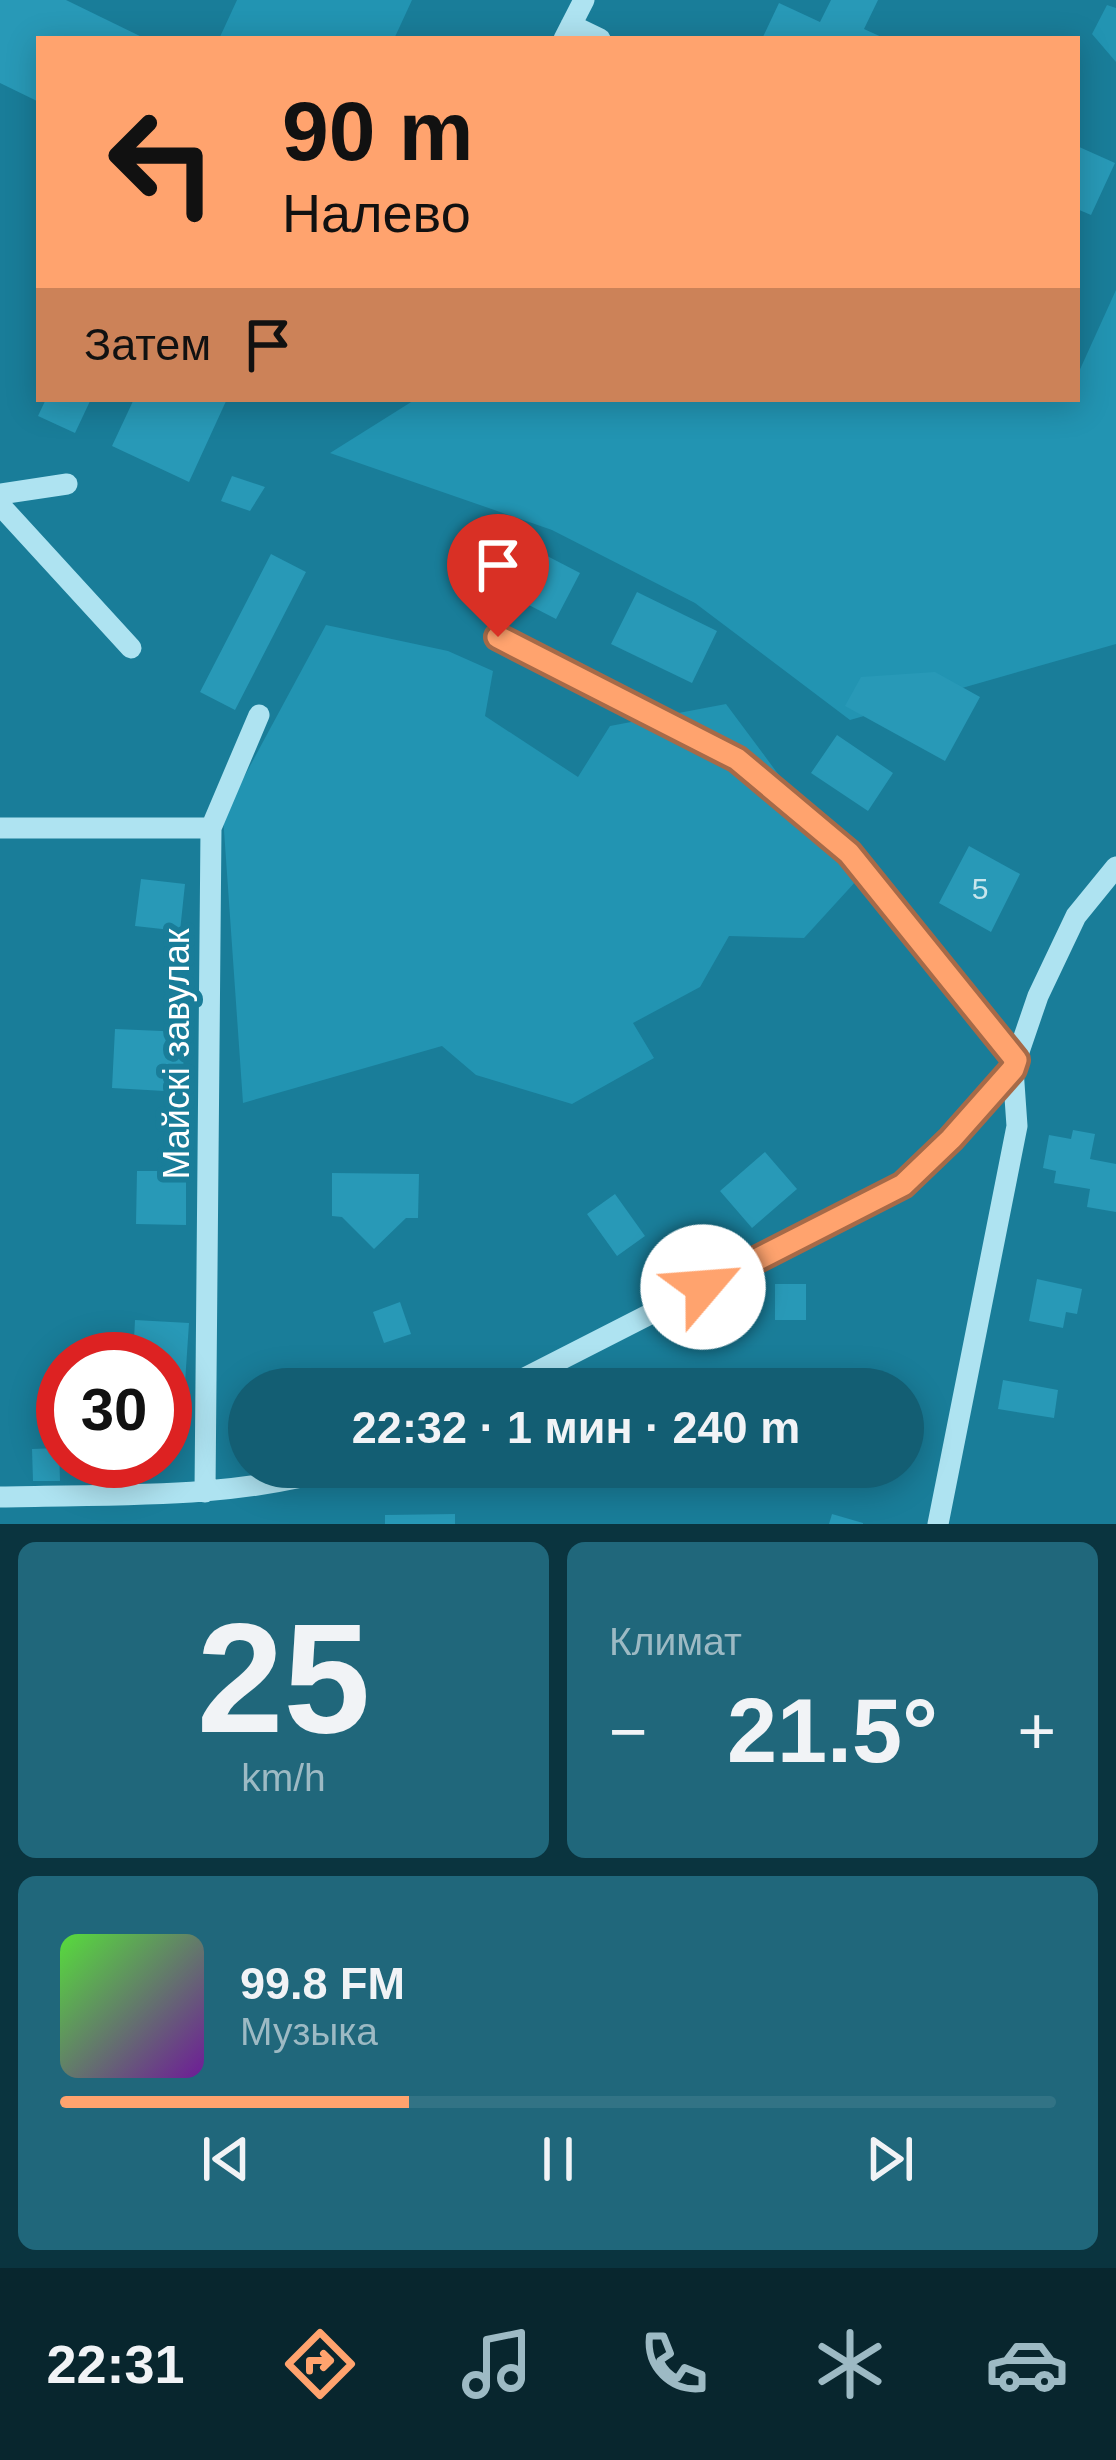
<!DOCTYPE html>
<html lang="ru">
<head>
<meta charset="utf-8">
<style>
	:root { --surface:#135e73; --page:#20677b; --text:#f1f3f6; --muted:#9dbac4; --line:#327385; --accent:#ffa36e }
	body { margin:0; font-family:Helvetica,sans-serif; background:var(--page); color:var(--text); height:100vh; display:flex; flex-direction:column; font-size:45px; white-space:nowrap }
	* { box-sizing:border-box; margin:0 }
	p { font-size:39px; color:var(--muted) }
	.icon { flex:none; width:66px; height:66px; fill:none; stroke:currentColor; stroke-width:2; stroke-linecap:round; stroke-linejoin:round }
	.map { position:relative; height:1524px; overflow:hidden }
	.side { display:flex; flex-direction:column; gap:18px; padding:18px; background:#0a343f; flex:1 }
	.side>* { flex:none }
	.banner { position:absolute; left:36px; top:36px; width:1044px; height:366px; border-radius:0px; box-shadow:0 6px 30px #0003; background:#ffa36e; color:#111; overflow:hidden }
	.speed { position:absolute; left:36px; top:1332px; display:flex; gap:24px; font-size:60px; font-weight:700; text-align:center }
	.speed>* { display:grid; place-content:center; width:156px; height:156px; border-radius:50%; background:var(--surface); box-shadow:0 6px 30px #0003; line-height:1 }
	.speed .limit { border:18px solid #d22; background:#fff; color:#111 }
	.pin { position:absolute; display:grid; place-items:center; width:102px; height:102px; color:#fff; margin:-123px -51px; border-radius:50% 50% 50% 0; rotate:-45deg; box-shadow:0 0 12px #0007 }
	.pin .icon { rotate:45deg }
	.me { position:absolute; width:132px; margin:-66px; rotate:63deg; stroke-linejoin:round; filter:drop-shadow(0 0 9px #0008) }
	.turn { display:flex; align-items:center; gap:42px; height:252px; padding:0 48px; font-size:54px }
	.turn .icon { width:156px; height:156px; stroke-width:2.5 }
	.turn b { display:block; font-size:84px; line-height:102px }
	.then { display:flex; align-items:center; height:114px; padding:0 48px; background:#0003; gap:24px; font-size:45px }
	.big { font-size:90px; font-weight:700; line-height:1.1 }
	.side .tile { flex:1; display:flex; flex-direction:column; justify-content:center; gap:18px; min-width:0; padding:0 42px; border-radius:18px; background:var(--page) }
	.side .dial { align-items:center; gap:0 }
	.dial b { font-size:156px; line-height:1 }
	.song { display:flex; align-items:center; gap:36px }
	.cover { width:144px; height:144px; border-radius:18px; background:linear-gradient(135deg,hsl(110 70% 55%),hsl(280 70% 35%)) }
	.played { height:12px; border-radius:6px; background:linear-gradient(90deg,var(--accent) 35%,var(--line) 35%) }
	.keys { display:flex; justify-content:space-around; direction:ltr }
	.heat { display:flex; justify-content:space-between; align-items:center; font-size:66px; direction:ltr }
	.side .tiles { flex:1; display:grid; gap:18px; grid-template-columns:1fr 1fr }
	.tile:last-child { grid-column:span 2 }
	.trip { position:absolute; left:228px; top:1368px; width:696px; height:120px; border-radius:60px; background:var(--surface); box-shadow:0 6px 30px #0003; font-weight:700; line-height:120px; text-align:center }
	.dock { display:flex; height:192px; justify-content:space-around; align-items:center; background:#08262e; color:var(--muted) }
	.dock .icon { width:84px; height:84px }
	.dock .current { color:var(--accent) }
	.dock b { font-size:54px; color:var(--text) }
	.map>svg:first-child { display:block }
	.green { fill:#2294b2 }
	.building { fill:#2899b7 }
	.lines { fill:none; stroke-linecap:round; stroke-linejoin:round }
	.minor { stroke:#aee3f1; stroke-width:21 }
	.route-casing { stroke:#a66a48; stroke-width:30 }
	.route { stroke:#ffa36e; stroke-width:21 }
	.labels { text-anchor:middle; stroke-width:12; stroke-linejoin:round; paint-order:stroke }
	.number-label { font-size:30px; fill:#c9e6ed }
	.street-label { font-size:36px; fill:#fff; stroke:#197d99 }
</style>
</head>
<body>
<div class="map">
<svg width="1116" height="1524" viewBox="0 0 1116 1524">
	<rect width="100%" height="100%" fill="#197d99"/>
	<!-- green -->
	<path class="green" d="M237,0H412L394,39H219Z
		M1107,5L1116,8V62L1092,34Z
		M1116,290V644L850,720L695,603L552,530L330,453L416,399H1077V376Z
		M326,625L448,651L493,671L485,716L578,777L610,726L726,704L857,880L804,938L729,936L700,987L633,1023L654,1058L572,1104L476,1075L442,1046L243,1103L223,816Z"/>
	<!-- building -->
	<path class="building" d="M0,0H66L146,39H39V102L0,83Z
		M831,0H878L864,29L886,39H762L779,3L820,22Z
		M1077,146L1115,163L1091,215L1077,209Z
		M46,399H91L75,433L38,416Z
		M134,399H227L189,482L112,446Z
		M232,476L265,487L250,511L221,501Z
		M495,529L580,573L556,619L471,575Z
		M271,554L306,572L235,710L200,692Z
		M637,592L717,631L692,683L611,644Z
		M935,672L980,697L945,761L845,706L861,677Z
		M837,735L893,773L868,811L811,773Z
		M969,846L1020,874L991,932L939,903Z
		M141,879L185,884L180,931L135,926Z
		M115,1029L185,1032L182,1092L112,1088Z
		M1073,1130L1095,1134L1090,1159L1116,1164V1212L1087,1207L1090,1189L1054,1183L1056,1171L1043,1168L1049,1135L1071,1139Z
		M765,1152L797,1189L752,1228L720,1191Z
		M137,1171H186V1225L136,1224Z
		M332,1173L419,1174L418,1218H406L374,1249L342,1217L332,1216Z
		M615,1194L645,1236L617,1256L587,1214Z
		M1037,1279L1082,1289L1077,1314L1066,1312L1063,1328L1029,1321Z
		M775,1284H806V1320H775Z
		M400,1302L411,1334L384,1343L373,1312Z
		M135,1320L189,1323L185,1383L165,1382V1359H133Z
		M841,1380L867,1388V1389H839Z
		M1003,1380L1058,1390L1054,1418L998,1409Z
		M59,1448L60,1481H33L32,1449Z
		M505,1467H555L512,1483Z
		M455,1514V1524H385V1515Z
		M832,1514L863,1523V1524H829Z"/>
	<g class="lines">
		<!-- minor -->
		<path class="minor" d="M571,25L600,39
			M564,39L584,0
			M0,494L67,484
			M0,505L131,648
			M498,637L737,759L849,853L1016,1060
			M0,828H211L205,1492
			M211,828L259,715
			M503,1389L903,1185L951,1139L1013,1069
			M0,1497C113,1494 231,1500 340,1467
			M938,1524L1017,1126L1013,1069L1038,996L1076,916L1116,867"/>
	</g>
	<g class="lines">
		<!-- route casing -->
		<g class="route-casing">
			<path id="route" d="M498,637L737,759L849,853L1016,1060L1013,1069L951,1139L903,1185L703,1287"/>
		</g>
		<!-- route -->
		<use href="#route" class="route"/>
	</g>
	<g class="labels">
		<!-- number labels -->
		<g class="number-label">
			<text x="980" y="899">5</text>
		</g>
		<!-- street labels -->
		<g class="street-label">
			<text transform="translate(176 1054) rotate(-90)" y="13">Майскі завулак</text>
		</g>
	</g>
</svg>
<div class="speed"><div class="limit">30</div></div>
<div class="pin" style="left:498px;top:637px;background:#d93025"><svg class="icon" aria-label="arrive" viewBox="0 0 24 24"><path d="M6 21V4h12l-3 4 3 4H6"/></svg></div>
<svg class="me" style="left:703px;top:1287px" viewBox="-20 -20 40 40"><circle r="19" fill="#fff"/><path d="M0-13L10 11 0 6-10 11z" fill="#ffa36e"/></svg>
<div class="trip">22:32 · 1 мин · 240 m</div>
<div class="banner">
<div class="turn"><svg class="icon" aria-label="left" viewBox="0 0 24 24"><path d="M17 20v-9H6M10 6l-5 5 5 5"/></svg><div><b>90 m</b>Налево</div></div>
<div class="then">Затем<svg class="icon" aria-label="arrive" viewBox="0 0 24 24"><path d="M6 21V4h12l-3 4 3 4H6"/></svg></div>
</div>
</div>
<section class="side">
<div class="tiles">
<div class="tile dial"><b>25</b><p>km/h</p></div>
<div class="tile"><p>Климат</p>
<div class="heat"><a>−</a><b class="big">21.5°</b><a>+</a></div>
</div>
<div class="tile">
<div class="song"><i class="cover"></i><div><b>99.8 FM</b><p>Музыка</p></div></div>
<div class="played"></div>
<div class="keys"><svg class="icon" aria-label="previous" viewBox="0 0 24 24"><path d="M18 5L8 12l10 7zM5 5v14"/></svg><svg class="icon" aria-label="pause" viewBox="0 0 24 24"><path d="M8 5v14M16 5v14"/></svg><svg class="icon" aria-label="next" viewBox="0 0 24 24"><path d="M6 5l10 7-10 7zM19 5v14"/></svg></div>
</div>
</div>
</section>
<nav class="dock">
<b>22:31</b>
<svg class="icon current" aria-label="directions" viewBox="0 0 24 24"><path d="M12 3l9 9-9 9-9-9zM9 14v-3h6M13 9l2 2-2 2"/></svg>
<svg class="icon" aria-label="music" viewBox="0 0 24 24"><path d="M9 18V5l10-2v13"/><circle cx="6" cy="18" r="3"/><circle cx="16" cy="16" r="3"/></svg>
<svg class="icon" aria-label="phone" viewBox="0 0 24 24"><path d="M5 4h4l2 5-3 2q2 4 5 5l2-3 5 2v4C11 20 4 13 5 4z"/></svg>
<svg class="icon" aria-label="climate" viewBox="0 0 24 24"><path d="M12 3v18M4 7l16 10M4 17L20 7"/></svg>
<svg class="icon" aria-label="car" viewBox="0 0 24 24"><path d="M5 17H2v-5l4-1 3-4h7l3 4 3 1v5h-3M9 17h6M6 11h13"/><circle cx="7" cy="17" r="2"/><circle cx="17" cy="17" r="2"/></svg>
</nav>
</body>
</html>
